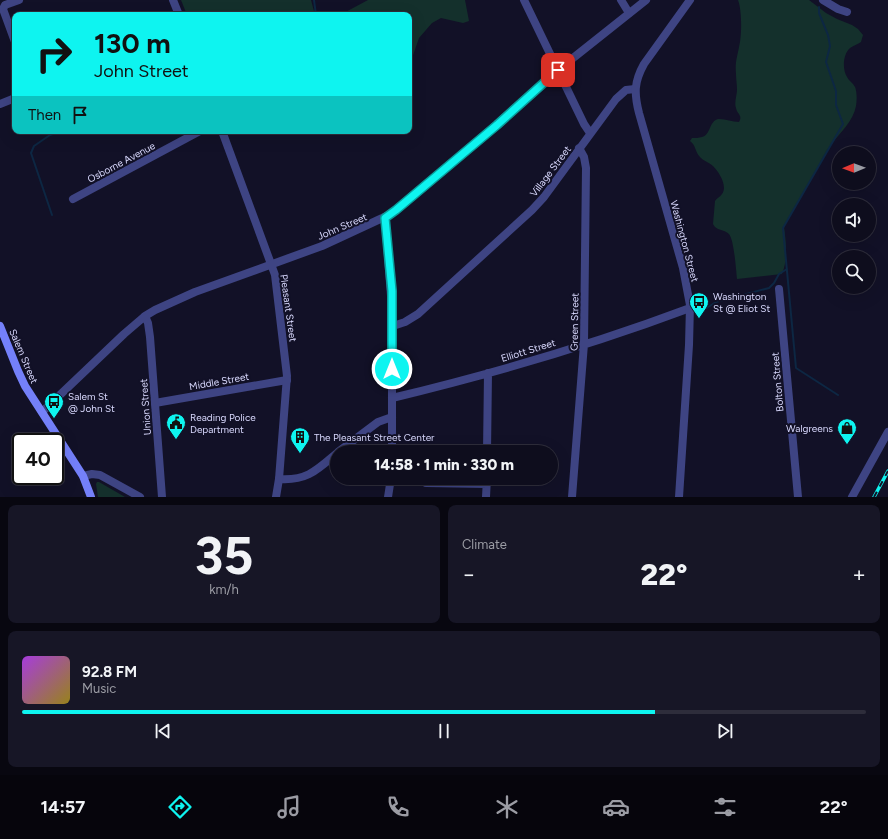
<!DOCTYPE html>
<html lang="en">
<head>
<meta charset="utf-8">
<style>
	:root { --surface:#0e0d1d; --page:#171626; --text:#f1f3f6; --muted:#9b9ca4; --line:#2e2d3b; --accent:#0ef4f0 }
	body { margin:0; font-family:Figtree,sans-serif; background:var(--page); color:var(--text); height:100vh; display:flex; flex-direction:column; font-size:15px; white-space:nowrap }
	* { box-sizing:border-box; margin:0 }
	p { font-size:13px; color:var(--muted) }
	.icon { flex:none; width:22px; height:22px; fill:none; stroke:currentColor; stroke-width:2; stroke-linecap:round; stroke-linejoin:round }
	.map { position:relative; height:497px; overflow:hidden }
	.panel { display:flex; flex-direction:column; gap:8px; padding:8px; background:#080710; flex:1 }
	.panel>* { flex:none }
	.banner { position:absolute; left:12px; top:12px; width:400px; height:122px; border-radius:8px; box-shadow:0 4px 16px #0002,0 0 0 1px var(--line); background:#0ef4f0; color:#111; overflow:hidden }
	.needle { width:26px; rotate:269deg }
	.buttons { position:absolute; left:832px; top:146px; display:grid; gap:8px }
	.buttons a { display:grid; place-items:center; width:44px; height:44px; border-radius:50%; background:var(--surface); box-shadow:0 4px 16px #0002,0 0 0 1px var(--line); font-size:20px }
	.speed { position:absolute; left:12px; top:433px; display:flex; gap:8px; font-size:20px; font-weight:700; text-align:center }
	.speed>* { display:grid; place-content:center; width:52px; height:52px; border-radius:50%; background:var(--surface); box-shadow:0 4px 16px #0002,0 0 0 1px var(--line); line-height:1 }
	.speed .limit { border:2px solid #111; border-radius:6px; background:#fff; color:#111 }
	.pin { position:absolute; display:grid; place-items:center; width:34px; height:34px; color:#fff; margin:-17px; border-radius:8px; box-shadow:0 2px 6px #0006 }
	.me { position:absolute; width:44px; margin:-22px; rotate:0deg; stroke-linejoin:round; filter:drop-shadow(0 0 3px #0008) }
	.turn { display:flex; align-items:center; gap:14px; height:84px; padding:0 16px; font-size:18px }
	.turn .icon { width:52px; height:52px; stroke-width:2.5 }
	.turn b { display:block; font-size:28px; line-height:34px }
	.then { display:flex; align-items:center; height:38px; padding:0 16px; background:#0003; gap:8px; font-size:15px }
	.big { font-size:30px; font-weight:800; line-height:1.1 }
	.panel .widget { flex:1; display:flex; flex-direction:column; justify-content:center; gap:6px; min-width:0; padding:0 14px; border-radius:8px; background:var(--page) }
	.panel .dial { align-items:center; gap:0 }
	.dial b { font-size:52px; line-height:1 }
	.song { display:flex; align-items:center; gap:12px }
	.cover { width:48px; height:48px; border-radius:6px; background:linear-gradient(135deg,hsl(280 70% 55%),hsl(50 70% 35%)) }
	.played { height:4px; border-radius:2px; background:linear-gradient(90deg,var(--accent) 75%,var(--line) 75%) }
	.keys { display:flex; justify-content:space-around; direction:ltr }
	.heat { display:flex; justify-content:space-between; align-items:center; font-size:22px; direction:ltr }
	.panel .tiles { flex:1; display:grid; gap:8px; grid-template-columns:1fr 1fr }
	.widget:last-child { grid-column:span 2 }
	.trip { position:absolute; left:330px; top:445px; width:228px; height:40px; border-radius:20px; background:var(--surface); box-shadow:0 4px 16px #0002,0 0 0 1px var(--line); font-weight:800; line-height:40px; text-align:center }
	.dock { display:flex; height:64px; justify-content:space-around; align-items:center; background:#06050c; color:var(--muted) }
	.dock .icon { width:28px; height:28px }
	.dock .current { color:var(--accent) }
	.dock b { font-size:18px; color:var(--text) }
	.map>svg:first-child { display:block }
	.green { fill:#14302c }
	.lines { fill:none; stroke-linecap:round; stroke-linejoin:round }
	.stream { stroke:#0d2743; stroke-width:2 }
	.minor { stroke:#3e4483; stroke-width:8 }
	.tertiary { stroke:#3e4483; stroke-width:8 }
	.secondary { stroke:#7480f9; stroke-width:8 }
	.rail-casing { stroke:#0ef4f0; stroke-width:3.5 }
	.rail { stroke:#121127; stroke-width:2; stroke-dasharray:6; stroke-linecap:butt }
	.route-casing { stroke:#099f9c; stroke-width:10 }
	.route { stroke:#0ef4f0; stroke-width:7 }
	.labels { text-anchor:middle; stroke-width:4; stroke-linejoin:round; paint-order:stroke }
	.street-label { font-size:10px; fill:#d8d8fd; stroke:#121127 }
	.poi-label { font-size:10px; fill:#d8d8fd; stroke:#121127; text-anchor:start }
</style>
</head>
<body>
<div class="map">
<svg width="888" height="497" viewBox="0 0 888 497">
	<rect width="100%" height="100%" fill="#121127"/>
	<!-- green -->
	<path class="green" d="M181,0H311L315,15H187Z
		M368,0H465L469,21L463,23L441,18L432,23L419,38L409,67V15H340Z
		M738,0H809L826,13L837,19L852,25L858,29L863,35L861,42C858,44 853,46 850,48C843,54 842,69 847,77C849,81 853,83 855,87C857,92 857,100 856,106C853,122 840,132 831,145L784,227C786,241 788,260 782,274L737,279C736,269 734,240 729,234C724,229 716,231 713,224L715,201C717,198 720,197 722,194C728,186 719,172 713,166C709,162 703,161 700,157C695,152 696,145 690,141L692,138C695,138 699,138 702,137C711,135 709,120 719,119C726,119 732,122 739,122C743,115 737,114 736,108C734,103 737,95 737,90C737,84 736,79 736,74C735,62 737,58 739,47C742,36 742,10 738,0Z
		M97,482H99L125,497H98L96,484Z"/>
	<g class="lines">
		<!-- stream -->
		<path class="stream" d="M314,0L316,15
			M819,7V13L828,35L830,46L826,62L836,91V105L843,124L783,228L796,368L838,395
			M52,215L31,153L34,146L50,135L61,131
			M705,309L716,302L769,288L774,283L779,274L787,269"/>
		<!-- minor -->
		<path class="minor" d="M173,0L179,15
			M524,0L584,124L590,133
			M621,0L629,13
			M823,0L838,9L847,12
			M15,42L3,9L5,5L19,0
			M0,104L15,98
			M222,131L271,264
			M73,199L200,131
			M779,289L798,497
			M393,326L405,322L418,314L532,210L544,197L616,99L626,90L635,89
			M392,398C492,374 594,344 690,308
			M155,403L287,380
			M338,452L378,422L392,417
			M487,452L488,373
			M279,479C307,481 317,470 337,453
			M426,483L487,484
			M486,497L487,478
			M572,497L584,344L586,168L584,157L579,148
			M852,497L888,432"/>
		<!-- tertiary -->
		<path class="tertiary" d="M385,218L392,309V452
			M271,264L275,275L287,376L279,479L276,497
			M145,316L148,323L150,337L162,497
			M42,412L124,334L145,316L155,310L195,292L322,246L391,214L477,142L558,70L646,0
			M83,476L92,474L100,475L140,497
			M388,497L391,478
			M679,497L689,345L690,305L683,268L639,113C634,93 634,82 644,64L690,0"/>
		<!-- secondary -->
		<path class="secondary" d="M0,326L18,371L25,386L83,476L91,497"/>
		<!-- rail casing -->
		<g class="rail-casing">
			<path id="rail" d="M874,497L888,471"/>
		</g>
		<!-- rail -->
		<use href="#rail" class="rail"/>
	</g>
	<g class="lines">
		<!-- route casing -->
		<g class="route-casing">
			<path id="route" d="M392,369V291L385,218L396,210L497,125L558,70"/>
		</g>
		<!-- route -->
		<use href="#route" class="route"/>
	</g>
	<!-- icons -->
	<defs>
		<g id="bus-pin" transform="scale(1)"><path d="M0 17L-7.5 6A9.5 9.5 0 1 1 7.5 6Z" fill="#0ef4f0" stroke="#121127"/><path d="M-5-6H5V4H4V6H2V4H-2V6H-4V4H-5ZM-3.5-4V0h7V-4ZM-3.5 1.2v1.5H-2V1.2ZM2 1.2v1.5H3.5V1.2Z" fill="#111"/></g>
		<g id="civic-pin" transform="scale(1)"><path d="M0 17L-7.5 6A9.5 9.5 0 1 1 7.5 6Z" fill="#0ef4f0" stroke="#121127"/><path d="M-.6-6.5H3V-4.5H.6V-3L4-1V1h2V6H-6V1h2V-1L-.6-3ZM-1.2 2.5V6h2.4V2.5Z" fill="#111"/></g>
		<g id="shop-pin" transform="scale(1)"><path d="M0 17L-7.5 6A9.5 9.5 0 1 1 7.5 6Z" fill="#0ef4f0" stroke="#121127"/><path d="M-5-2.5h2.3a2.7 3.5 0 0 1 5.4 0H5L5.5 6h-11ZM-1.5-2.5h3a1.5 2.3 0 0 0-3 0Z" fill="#111"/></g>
		<g id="building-pin" transform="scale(1)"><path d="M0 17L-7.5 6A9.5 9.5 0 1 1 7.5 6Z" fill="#0ef4f0" stroke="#121127"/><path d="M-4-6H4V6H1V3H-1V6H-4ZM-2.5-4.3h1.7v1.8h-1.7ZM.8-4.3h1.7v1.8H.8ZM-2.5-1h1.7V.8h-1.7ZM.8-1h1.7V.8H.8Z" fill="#111"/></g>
	</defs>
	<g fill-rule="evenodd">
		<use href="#bus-pin" x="699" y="302"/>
		<use href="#bus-pin" x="54" y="402"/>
		<use href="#civic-pin" x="176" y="423"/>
		<use href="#shop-pin" x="847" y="428"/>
		<use href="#building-pin" x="300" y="437"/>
	</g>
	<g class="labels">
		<!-- street labels -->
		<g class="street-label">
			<text transform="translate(121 162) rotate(-28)" y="4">Osborne Avenue</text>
			<text transform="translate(550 171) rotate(-53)" y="4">Village Street</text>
			<text transform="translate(342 226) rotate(-23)" y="4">John Street</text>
			<text transform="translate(685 241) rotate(75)" y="4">Washington Street</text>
			<text transform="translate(289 308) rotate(82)" y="4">Pleasant Street</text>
			<text transform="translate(574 322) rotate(-89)" y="4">Green Street</text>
			<text transform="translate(528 350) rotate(-17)" y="4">Elliott Street</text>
			<text transform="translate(24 356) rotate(67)" y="4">Salem Street</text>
			<text transform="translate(219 381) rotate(-10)" y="4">Middle Street</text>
			<text transform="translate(777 382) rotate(-95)" y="4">Bolton Street</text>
			<text transform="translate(145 407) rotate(-94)" y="4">Union Street</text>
		</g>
		<!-- poi labels -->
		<g class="poi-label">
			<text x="713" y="300">Washington<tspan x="713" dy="12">St @ Eliot St</tspan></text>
			<text x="68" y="400">Salem St<tspan x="68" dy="12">@ John St</tspan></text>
			<text x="190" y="421">Reading Police<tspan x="190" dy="12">Department</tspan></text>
			<text x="833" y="432" text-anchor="end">Walgreens</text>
			<text x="314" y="441">The Pleasant Street Center</text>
		</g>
	</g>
</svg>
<div class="buttons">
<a><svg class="needle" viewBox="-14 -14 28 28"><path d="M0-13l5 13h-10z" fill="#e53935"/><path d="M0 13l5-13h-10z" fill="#9b9ca4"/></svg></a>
<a><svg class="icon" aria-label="sound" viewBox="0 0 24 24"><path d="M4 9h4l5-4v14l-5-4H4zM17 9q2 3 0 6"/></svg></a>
<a><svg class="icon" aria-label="search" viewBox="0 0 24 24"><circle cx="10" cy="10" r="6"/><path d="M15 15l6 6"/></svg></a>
</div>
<div class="speed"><div class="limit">40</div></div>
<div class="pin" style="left:558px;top:70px;background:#d93025"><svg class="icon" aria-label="arrive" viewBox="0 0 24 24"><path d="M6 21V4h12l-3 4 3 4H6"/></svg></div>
<svg class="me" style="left:392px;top:369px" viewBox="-20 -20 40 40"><circle r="17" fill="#0ef4f0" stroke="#fff" stroke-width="3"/><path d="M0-11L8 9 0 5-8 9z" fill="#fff"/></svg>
<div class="trip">14:58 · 1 min · 330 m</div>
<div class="banner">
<div class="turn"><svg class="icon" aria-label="right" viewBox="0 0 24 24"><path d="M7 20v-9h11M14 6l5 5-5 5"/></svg><div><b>130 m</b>John Street</div></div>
<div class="then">Then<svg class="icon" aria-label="arrive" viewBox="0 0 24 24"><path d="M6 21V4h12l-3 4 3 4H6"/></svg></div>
</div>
</div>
<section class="panel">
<div class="tiles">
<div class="widget dial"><b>35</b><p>km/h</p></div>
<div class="widget"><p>Climate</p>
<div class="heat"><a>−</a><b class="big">22°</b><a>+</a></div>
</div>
<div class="widget">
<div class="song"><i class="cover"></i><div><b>92.8 FM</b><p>Music</p></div></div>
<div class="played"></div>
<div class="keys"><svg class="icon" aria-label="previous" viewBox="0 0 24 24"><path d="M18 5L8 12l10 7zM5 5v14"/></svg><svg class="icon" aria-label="pause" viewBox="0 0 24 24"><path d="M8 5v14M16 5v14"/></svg><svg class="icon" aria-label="next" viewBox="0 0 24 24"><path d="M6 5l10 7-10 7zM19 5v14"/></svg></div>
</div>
</div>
</section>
<nav class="dock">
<b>14:57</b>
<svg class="icon current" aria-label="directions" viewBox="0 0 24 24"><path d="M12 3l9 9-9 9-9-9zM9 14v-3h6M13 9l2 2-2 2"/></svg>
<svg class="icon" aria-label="music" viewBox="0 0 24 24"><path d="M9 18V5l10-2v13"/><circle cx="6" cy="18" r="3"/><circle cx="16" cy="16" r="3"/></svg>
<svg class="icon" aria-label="phone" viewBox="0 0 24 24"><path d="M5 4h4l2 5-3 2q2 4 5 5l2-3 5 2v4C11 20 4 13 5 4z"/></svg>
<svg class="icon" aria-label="climate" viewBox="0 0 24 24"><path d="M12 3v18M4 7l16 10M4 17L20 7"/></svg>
<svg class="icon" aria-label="car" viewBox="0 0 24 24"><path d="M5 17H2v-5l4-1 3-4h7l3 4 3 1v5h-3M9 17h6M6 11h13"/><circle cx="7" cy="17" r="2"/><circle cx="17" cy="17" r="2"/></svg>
<svg class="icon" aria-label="filters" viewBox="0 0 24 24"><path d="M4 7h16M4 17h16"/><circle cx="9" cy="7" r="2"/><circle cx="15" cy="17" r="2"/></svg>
<b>22°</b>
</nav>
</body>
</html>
